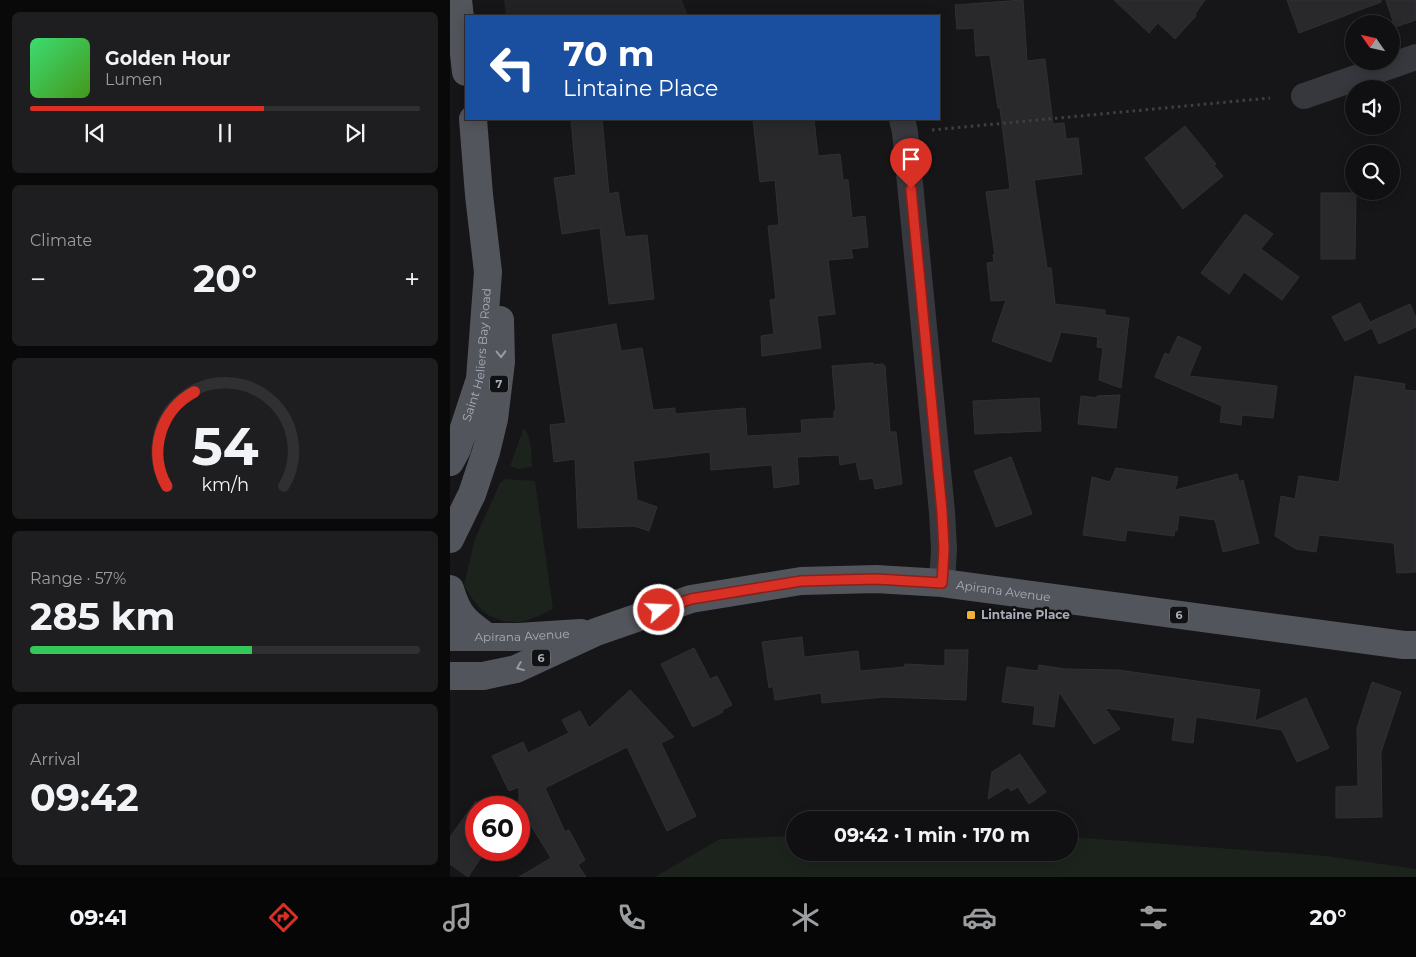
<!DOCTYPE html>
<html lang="en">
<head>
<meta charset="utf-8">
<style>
	:root { --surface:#101012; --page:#1e1e20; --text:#f1f3f6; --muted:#9c9d9f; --line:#303032; --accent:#d93025 }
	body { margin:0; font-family:Montserrat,sans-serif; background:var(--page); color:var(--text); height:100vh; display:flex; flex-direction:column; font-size:19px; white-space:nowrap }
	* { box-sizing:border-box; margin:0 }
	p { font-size:16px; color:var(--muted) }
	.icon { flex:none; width:28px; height:28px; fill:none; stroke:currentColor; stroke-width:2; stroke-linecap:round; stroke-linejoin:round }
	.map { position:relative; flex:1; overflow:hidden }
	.details { display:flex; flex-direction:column; gap:12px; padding:12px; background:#09090a; width:450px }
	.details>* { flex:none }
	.banner { position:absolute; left:15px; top:15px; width:475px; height:105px; border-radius:0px; box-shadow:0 2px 12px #0003,0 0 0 1px var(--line); background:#1a4fa0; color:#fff; overflow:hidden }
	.needle { width:32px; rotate:304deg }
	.buttons { position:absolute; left:895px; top:15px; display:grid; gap:10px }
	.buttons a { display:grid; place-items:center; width:55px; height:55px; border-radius:50%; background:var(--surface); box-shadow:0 2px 12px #0003,0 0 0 1px var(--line); font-size:25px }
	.speed { position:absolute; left:15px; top:796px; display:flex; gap:10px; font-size:25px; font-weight:700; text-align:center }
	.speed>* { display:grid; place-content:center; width:65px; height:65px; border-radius:50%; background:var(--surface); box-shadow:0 2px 12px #0003,0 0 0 1px var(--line); line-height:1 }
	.speed .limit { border:8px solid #d22; background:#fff; color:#111 }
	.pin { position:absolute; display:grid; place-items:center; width:42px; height:42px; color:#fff; margin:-51px -21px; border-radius:50% 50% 50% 0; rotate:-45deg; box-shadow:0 0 5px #0007 }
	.pin .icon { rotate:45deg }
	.me { position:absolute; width:55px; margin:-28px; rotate:71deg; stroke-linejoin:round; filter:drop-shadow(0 0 4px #0008) }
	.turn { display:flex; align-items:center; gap:18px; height:105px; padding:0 15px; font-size:22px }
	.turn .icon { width:65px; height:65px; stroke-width:2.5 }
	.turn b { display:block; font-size:35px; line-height:42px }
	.big { font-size:38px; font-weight:700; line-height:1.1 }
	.details .card { flex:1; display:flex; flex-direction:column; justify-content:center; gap:8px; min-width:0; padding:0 18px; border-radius:8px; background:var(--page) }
	.details .dial { align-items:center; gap:0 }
	.dial svg { height:130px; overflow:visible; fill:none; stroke:var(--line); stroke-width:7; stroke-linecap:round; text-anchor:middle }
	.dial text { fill:var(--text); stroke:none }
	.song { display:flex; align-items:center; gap:15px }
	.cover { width:60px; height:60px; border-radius:8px; background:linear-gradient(135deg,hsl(140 70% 55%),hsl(100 70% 35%)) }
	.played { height:5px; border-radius:2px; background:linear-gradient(90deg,var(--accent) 60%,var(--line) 60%) }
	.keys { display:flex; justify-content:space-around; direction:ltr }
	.heat { display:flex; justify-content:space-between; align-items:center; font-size:28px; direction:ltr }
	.charge { height:8px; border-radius:4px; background:linear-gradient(90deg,#34c759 57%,var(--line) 0) }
	.trip { position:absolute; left:336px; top:811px; width:292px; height:50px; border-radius:25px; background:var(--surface); box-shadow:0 2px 12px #0003,0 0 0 1px var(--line); font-weight:700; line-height:50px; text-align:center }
	.tabs { display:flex; height:80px; justify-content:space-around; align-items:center; background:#060607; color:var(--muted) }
	.tabs .icon { width:35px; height:35px }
	.tabs .selected { color:var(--accent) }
	.tabs b { font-size:22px; color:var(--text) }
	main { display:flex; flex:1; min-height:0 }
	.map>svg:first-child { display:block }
	.built { fill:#222225 }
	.green { fill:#1c231d }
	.building { fill:#29292c; stroke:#303034 }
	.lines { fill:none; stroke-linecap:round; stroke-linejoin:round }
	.path { stroke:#3d3f44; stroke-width:3; stroke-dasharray:2.5 4; stroke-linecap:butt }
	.street { stroke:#37383d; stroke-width:26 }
	.primary { stroke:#53555c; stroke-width:28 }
	.oneway { stroke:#979ba6 }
	.route-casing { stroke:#8d1f18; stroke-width:12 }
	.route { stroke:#d93025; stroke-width:9 }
	.poi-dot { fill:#f2b134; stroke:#111113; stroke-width:2 }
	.labels { text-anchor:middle; stroke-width:5; stroke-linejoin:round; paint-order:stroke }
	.shield { fill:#111113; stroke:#7b7e86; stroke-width:1 }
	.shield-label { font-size:11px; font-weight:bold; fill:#a8adb8 }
	.street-label { font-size:12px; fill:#a8adb8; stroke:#111113 }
	.poi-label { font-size:12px; font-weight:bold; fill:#a8adb8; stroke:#111113; text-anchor:start }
</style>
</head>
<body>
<main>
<section class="details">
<div class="card">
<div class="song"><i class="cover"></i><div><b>Golden Hour</b><p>Lumen</p></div></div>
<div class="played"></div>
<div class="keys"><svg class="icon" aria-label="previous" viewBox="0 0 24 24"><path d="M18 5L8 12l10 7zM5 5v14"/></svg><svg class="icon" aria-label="pause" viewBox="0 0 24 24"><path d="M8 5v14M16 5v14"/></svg><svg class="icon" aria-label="next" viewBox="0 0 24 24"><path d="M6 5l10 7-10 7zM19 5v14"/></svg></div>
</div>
<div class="card"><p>Climate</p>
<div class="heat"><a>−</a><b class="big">20°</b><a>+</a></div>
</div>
<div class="card dial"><svg viewBox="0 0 100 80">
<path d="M14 69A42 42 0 1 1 86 69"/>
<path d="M14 69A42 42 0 0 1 31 11" stroke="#d93025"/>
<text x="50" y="56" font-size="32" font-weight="700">54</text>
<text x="50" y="72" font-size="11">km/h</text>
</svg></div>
<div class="card"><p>Range · 57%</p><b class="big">285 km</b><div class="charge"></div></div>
<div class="card"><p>Arrival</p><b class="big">09:42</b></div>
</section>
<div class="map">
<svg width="966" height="877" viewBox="0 0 966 877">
	<rect width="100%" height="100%" fill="#161618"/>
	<!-- built -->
	<path class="built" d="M54,0H232L238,16H56Z"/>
	<!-- green -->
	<path class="green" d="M74,428C82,438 81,455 82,467L69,469L60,466Z
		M55,479L85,481L103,609C94,613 86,618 77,620C70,623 61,622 54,621C31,615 26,605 14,585L25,539L50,483Z
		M345,836V852H620V837L876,856L966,869V877H205L270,839Z"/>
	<!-- building -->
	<path class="building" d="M573,0L577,61L595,59L603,124L614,123L616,139L628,138L632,174L584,180L597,268H601L605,304L655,310V315L679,318L671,388L649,380L653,348L647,347L648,337L611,332L601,362L542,341L556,300L541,301L537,263L544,262L543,255H545L536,192L560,189L550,108H548L540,55L526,56L524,28L507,29L505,5Z
		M664,0H755L745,14L746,16L725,39L708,23L699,33Z
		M837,0H931V2L849,33Z
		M936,0H966V20L945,27Z
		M121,119H152L159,194L168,192L175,237L197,235L204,299L159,304L150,228L112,234L104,178L126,175Z
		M303,119H364L368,156L390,154L393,180H398L402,218L415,216L418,247L401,249L403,258L378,260L385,314L367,316L371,348L312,356L311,336L324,334L320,300L326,299L318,226L329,225L325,180L310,182Z
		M735,126L766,164L764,166L773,176L733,209L695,158Z
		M871,193H906L905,259H871Z
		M795,214L823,234L811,249L849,277L832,300L794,272L779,294L751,273Z
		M910,303L920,322L960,304L966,318V327L929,344L922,328L895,341L882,317Z
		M166,324L171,351L192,348L203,410L225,408V414L295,408L297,436L352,433L351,420L384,418V411H386L382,366L423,363V365L433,364L434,366H435L440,432H446L452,484L425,489L423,478L410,480L406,462L390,465L389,455L347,457L349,484L324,488L322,465L261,470L260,452L183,461L187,500L207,507L199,531L184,526L128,528L125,459L104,462L100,425L116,423L102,335Z
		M728,336L751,347L739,376L827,386L823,418L792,415L791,425L770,422L772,406L705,377L715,353L719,355Z
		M905,376L955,384L954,390L966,391V572L947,573L944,543L869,535L866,552L846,549L825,536L831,496L845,499L849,476L889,482Z
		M670,395L666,428L628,424L631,396L647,398V396Z
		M589,398L591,431L525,434L523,401Z
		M561,457L582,514L546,527L524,471Z
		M666,468L728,477L725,490L787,474L789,482L793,480L809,543L773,552L765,520L729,515L727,531L725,530L724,536L677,530L675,541L633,535L642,477L660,482Z
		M352,637L354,657L408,651L410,671L455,667V664L495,666V650H518L516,700L434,697L372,703L371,693L325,700L323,686L319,688L312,642Z
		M244,648L260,679L267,676L282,705L272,710L273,712L243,727L211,664Z
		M589,665L614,669L668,670L810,690L805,721L856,698L879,748L847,762L832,730L746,717L743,743L722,740L725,718L655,708L670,729L644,744L609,692L604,727L583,724L585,706L552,702L557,667L588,671Z
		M922,682L951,692L931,752L932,817L886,818V787L908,786L907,728Z
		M180,690L224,737L211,743L246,816L217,831L177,747L95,788L115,832L119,830L135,860L128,865L136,877H69L101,858L69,806V787L59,791L42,756L73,742L78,753L119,733L112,720L130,711L139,728Z
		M570,754L596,792L579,804L568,787L561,791L558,787L538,799L542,772Z
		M26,801V850H36L18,877L0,864V837Z"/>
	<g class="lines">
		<!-- path -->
		<path class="path" d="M482,130L820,98"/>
		<!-- street -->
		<path class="street" d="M854,96L966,57
			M452,119L455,132L492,512L494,549L492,583"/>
		<!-- primary -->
		<g class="primary">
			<path d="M8,0L16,72"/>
			<path id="s1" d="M0,462L7,449L30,379L38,272L29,195L23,119"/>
			<path d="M0,539L22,494L36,452L44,419L51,362L50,320"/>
			<path d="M0,589C8,616 15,621 37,637"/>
			<path id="s2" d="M0,637H68L131,633"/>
			<path id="s3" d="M0,676H33L66,669L146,632L241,599L351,581L426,579L492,583L954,645H966"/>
		</g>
	</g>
	<!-- one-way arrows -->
	<defs><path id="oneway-chevron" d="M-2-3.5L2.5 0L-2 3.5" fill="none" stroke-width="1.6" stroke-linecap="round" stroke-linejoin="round" transform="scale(1.25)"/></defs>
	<g class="oneway">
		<use href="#oneway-chevron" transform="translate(51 354) rotate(89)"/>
		<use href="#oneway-chevron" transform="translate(70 667) rotate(158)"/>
	</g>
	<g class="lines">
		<!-- route casing -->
		<g class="route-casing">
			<path id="route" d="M209,610L241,599L351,581L426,579L492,583L494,549L492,512L461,189"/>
		</g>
		<!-- route -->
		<use href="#route" class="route"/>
	</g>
	<!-- markers -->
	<rect class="poi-dot" x="516" y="610" width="10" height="10" rx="2.5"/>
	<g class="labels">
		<!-- shield labels -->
		<g class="shield">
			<rect x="40" y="375.5" width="18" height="17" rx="4"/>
			<rect x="720" y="606.5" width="18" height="17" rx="4"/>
			<rect x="82" y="649.5" width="18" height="17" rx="4"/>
		</g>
		<g class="shield-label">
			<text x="49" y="388">7</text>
			<text x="729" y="619">6</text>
			<text x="91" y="662">6</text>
		</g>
		<!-- street labels -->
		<g class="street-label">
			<text dy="4" stroke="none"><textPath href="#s1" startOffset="112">Saint Heliers Bay Road</textPath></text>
			<text dy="4" stroke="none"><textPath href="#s3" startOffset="570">Apirana Avenue</textPath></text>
			<text dy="4" stroke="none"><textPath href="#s2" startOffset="72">Apirana Avenue</textPath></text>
		</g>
		<!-- poi labels -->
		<g class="poi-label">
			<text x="531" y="619">Lintaine Place</text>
		</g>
	</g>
</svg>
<div class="buttons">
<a><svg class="needle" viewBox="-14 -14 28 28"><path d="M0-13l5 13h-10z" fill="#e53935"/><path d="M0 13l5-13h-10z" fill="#9c9d9f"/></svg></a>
<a><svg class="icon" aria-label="sound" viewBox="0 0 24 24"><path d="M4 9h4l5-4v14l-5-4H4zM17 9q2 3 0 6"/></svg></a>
<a><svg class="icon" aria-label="search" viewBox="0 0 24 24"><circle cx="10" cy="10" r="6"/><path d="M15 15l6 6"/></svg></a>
</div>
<div class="speed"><div class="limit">60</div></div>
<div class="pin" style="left:461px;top:189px;background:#d93025"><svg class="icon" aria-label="arrive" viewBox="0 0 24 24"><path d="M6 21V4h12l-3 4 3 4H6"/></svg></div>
<svg class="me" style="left:209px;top:610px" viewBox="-20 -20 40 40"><circle r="17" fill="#d93025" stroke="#fff" stroke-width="3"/><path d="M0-11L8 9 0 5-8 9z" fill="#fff"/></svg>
<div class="trip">09:42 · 1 min · 170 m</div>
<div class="banner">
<div class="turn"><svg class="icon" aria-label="left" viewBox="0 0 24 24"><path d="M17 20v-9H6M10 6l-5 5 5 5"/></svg><div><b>70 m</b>Lintaine Place</div></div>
</div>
</div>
</main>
<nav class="tabs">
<b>09:41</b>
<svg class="icon selected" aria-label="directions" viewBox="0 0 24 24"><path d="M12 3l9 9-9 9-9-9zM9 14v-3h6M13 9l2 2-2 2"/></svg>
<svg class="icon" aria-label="music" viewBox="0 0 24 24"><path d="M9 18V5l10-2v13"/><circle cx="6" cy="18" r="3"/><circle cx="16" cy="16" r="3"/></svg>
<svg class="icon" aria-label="phone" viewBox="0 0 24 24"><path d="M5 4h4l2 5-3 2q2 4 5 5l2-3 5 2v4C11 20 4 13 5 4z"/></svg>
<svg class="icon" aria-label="climate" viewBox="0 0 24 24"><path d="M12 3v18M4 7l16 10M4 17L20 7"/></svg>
<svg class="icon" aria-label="car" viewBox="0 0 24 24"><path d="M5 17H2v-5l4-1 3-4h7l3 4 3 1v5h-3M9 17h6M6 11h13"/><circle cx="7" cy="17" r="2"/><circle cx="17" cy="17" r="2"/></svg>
<svg class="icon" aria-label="filters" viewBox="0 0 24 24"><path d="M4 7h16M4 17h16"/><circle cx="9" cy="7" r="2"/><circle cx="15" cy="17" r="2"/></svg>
<b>20°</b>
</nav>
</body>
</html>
